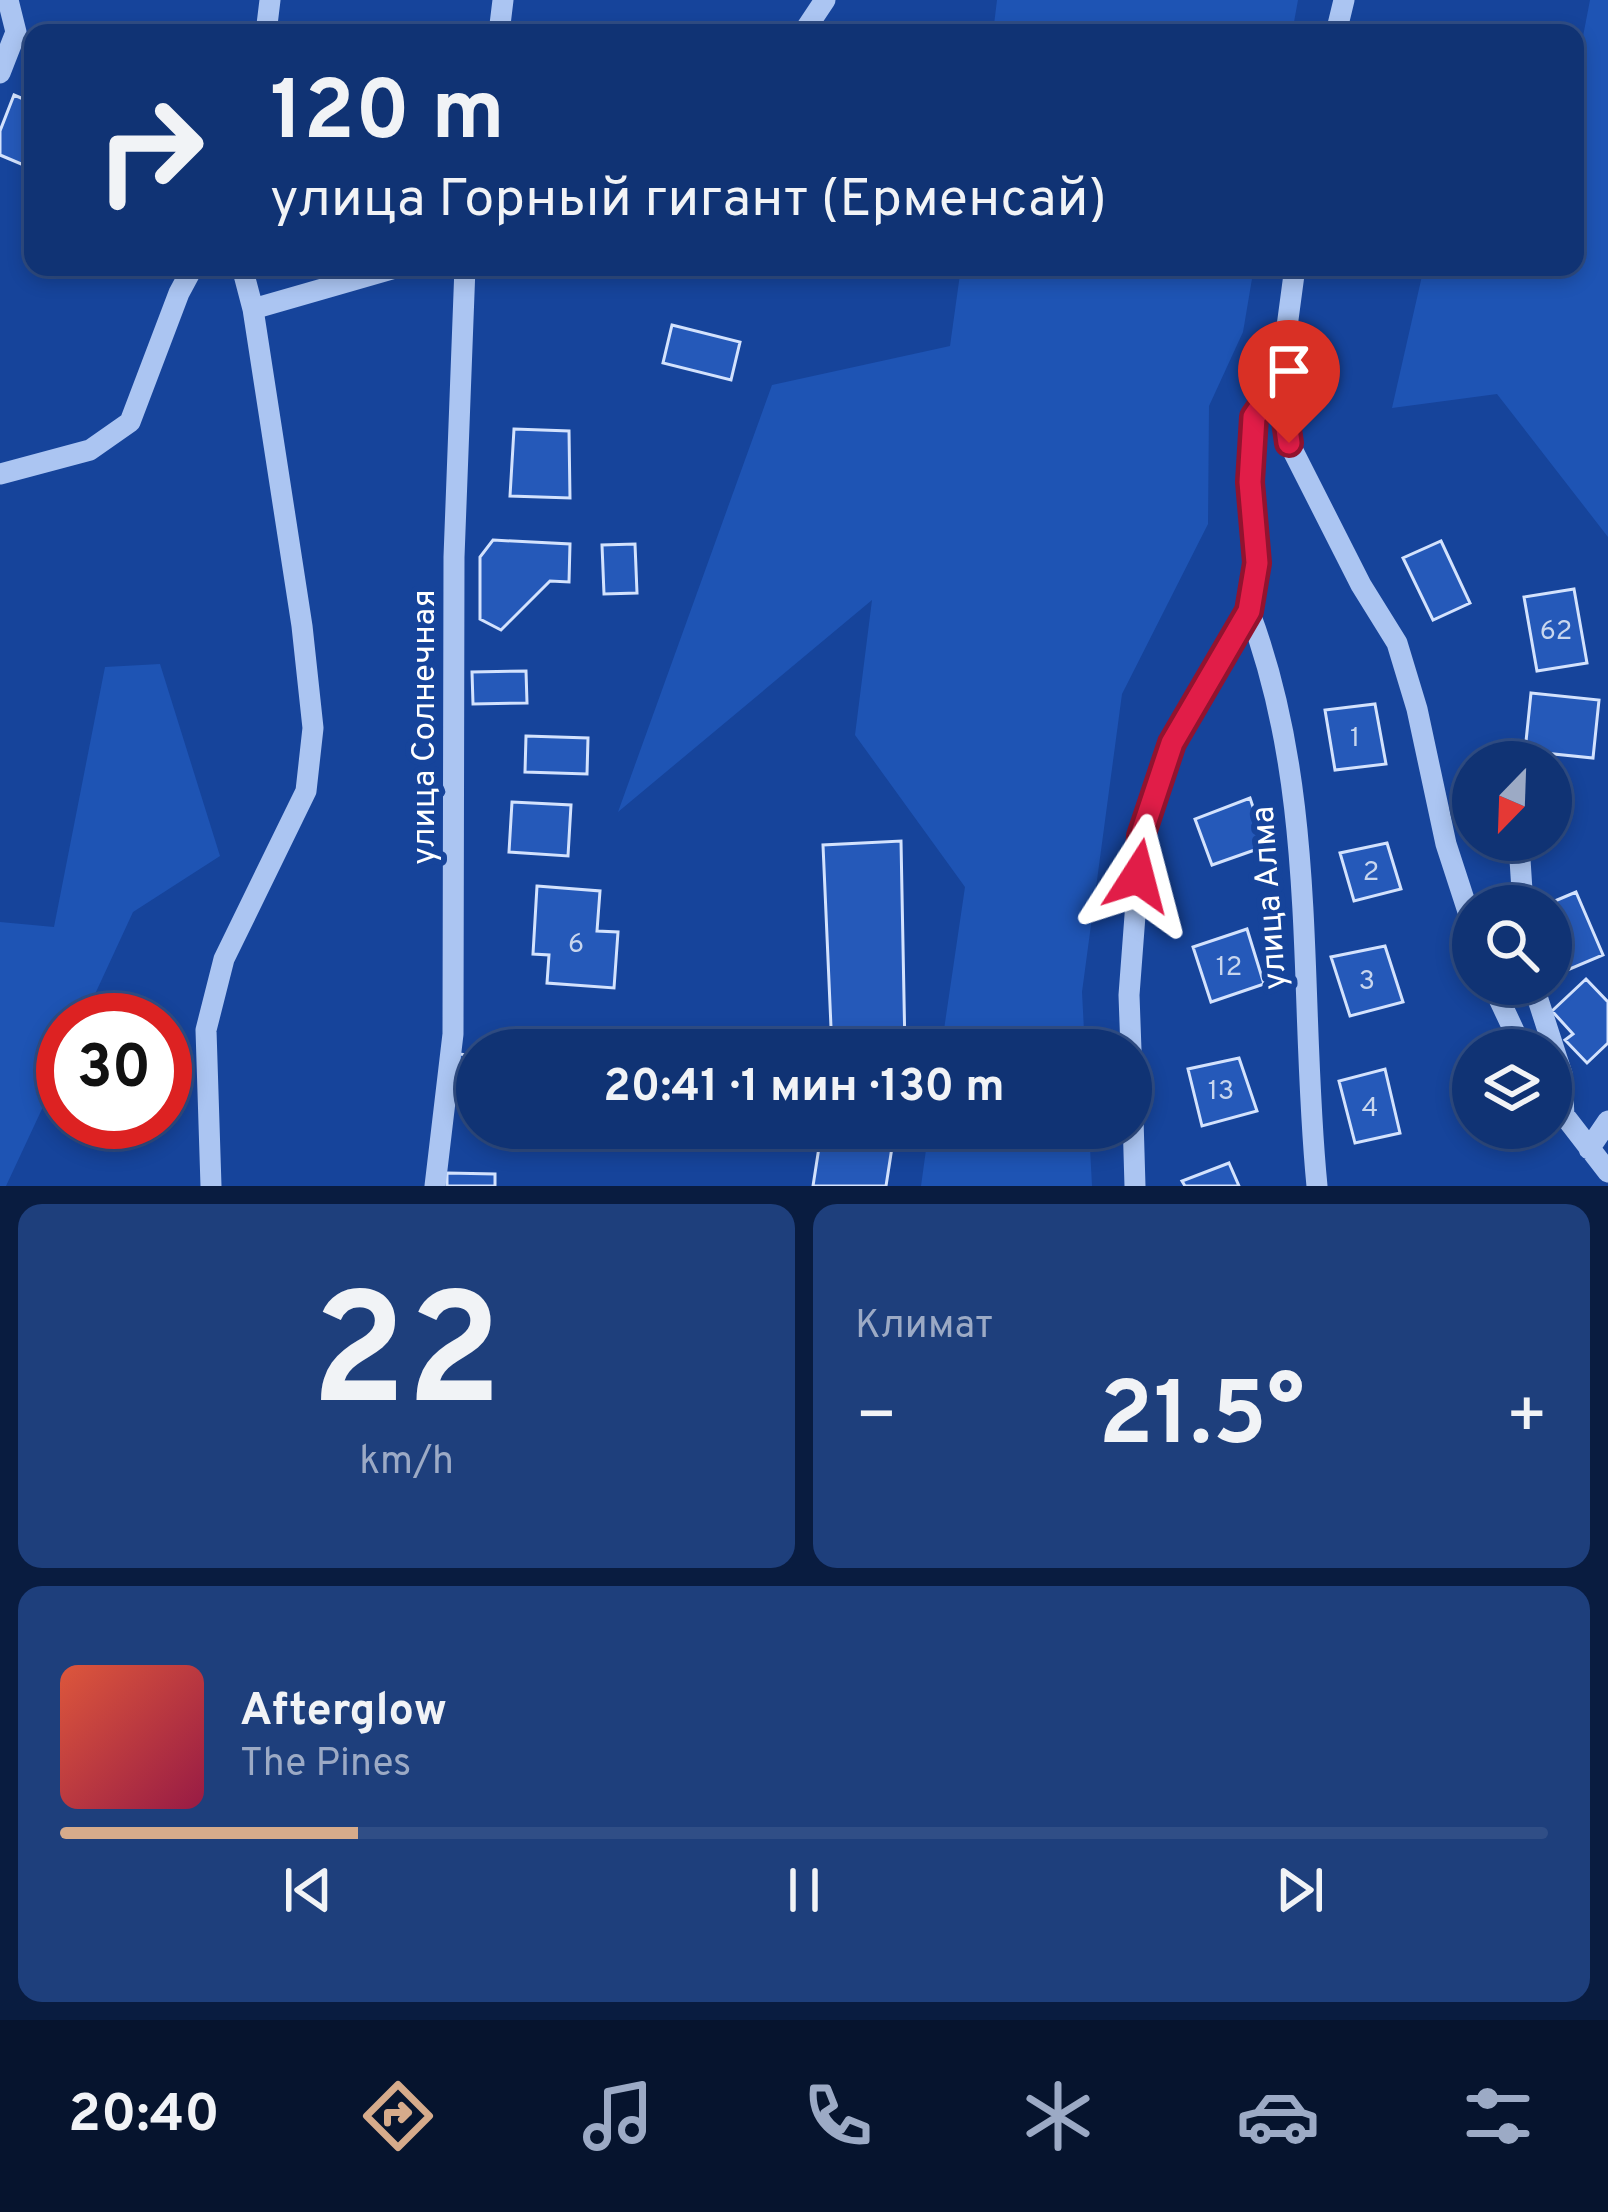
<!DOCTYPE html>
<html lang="ru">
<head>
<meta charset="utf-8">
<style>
	:root { --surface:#103374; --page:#1e3f7c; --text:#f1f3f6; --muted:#9caac5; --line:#304e86; --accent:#d6ab8b }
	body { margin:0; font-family:Overpass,sans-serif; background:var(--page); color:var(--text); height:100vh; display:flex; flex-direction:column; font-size:45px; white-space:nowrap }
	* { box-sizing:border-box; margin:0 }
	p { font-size:39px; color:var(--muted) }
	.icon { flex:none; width:66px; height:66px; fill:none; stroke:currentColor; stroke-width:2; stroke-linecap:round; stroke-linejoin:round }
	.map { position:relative; height:1186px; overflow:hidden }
	.details { display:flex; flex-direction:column; gap:18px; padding:18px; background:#091c40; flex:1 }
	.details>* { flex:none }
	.guide { position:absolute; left:24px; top:24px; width:1560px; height:252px; border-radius:24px; box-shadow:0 6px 18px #0003,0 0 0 3px var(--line); background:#103374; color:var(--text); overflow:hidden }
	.needle { width:78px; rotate:203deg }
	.controls { position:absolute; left:1452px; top:741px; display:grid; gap:24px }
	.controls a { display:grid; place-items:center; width:120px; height:120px; border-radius:50%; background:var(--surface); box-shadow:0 6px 18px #0003,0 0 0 3px var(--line); font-size:60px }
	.speed { position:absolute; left:36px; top:993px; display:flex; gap:24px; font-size:60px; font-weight:700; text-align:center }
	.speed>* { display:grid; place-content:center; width:156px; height:156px; border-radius:50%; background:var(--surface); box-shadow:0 6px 18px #0003,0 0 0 3px var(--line); line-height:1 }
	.speed .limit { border:18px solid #d22; background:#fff; color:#111 }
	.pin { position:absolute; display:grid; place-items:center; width:102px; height:102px; color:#fff; margin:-123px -51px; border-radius:50% 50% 50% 0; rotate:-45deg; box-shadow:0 0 12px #0007 }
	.pin .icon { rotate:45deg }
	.me { position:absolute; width:132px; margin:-66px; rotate:9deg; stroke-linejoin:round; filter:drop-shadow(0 0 9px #0008) }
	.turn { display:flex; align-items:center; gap:42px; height:252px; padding:0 48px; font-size:54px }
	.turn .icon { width:156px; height:156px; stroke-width:2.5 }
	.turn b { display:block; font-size:84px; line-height:102px }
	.big { font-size:90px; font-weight:700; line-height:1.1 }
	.details .card { flex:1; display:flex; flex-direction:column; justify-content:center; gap:18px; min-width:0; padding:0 42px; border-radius:24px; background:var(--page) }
	.details .dial { align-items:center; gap:0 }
	.dial b { font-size:156px; line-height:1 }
	.song { display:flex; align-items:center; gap:36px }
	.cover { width:144px; height:144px; border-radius:18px; background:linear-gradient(135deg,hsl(10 70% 55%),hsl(340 70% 35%)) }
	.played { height:12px; border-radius:6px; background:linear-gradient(90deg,var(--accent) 20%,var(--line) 20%) }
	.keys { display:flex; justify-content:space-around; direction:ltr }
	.heat { display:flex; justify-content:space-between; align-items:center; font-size:66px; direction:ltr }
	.details .tiles { flex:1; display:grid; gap:18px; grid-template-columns:1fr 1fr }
	.card:last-child { grid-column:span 2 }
	.trip { position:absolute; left:456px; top:1029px; width:696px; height:120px; border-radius:60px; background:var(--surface); box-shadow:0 6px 18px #0003,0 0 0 3px var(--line); font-weight:700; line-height:120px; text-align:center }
	.menu { display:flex; height:192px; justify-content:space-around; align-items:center; background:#06142e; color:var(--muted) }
	.menu .icon { width:84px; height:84px }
	.menu .on { color:var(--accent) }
	.menu b { font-size:54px; color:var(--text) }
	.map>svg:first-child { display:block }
	.green { fill:#1e54b4 }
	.building { fill:#2559b9; stroke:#d3e2fd; stroke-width:3 }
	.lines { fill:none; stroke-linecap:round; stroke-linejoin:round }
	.minor { stroke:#abc5f2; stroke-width:21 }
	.route-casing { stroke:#92132f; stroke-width:30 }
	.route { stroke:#e11d48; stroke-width:21 }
	.labels { text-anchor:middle; stroke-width:12; stroke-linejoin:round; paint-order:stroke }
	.number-label { font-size:27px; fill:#c8d6ee }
	.street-label { font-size:33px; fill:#fff; stroke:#16449b }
</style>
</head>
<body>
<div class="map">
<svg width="1608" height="1186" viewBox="0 0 1608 1186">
	<rect width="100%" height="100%" fill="#16449b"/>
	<!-- green -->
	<path class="green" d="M997,0H1298L1292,33H993Z
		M1590,0H1608V537L1497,394L1392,408L1424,267H1575V78Z
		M961,267H1254L1243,332L1209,406L1208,524L1122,694L1082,992L1085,1050H941L965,887L855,735L872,600L618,812L772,385L950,346Z
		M160,664L220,856L133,912L83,1020H63V1064L6,1186H0V922L54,927L105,667Z
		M929,1128H1089L1092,1186H921Z"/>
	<!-- building -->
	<path class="building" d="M14,95L33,103V169L0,155V131Z
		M672,325L740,342L731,380L663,363Z
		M514,429L569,431L570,498L510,496Z
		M493,540L570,544L569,582L550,581L501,630L480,619V557Z
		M1441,541L1470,603L1433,620L1403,558Z
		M635,544L637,593L604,594L602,545Z
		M1574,589L1587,663L1537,671L1524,597Z
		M526,671L527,703L473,704L472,672Z
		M1531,693L1599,700L1593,758L1525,751Z
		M1375,704L1386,764L1335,770L1325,710Z
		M526,736L588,738L587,774L525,772Z
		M1250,798L1266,846L1212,865L1195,819Z
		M512,802L571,805L568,856L509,852Z
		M901,841L905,1050H832L823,845Z
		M1387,843L1401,889L1354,901L1340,853Z
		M537,886L600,891L597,931L618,932L614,988L547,983L549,955L533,954Z
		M1576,892L1603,955L1551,977V906H1543Z
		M1247,929L1264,984L1211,1002L1193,947Z
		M1385,946L1403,1002L1350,1016L1331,957Z
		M1586,979L1608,1002V1043L1587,1063L1565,1040L1573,1034L1552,1011Z
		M459,1054L477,1056V1080L458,1079Z
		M1239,1058L1257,1111L1202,1126L1188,1069Z
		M1385,1069L1400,1133L1355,1143L1339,1081Z
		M822,1128H895L886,1186H813Z
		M1229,1163L1239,1186H1185L1182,1181Z
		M447,1173L495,1174V1186H447Z"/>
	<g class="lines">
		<!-- minor -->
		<path class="minor" d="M266,33L270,0
			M499,33L503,0
			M803,33L825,0
			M1336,33L1344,0
			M0,73L16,32L8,0
			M1295,267L1280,379L1289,443L1361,585L1397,643L1417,709L1446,844L1473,927
			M253,309L399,267
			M0,474L90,450L130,422L179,293L193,267
			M1249,611C1319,795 1298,994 1317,1186
			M1519,844L1523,906
			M1492,984L1523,1050
			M1533,984L1562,1074L1564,1117
			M1131,1050L1129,995L1141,836L1172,743L1249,611L1257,563L1250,482L1254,417L1280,379
			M1131,1051L1135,1186
			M1557,1106L1608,1172
			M1589,1149L1608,1121
			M211,1186L206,1030L224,959L306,791L313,728L302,626L253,309L242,267
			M435,1186L453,1034L454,557L465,267"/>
	</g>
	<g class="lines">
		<!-- route casing -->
		<g class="route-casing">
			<path id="route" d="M1138,876L1141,836L1172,743L1249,611L1257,563L1250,482L1254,417L1280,379L1289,443"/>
		</g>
		<!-- route -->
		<use href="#route" class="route"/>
	</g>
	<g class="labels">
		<!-- number labels -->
		<g class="number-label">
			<text x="1556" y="639">62</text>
			<text x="1355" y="746">1</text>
			<text x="1371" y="880">2</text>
			<text x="576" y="952">6</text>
			<text x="1229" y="975">12</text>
			<text x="1367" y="989">3</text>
			<text x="1221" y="1099">13</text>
			<text x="1370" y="1116">4</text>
		</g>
		<!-- street labels -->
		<g class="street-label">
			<text transform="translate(422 727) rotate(-90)" y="12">улица Солнечная</text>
			<text transform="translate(1267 898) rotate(-94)" y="12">улица Алма</text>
		</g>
	</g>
</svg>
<div class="controls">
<a><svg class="needle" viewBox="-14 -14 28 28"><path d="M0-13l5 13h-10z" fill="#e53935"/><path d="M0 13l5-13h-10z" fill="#9caac5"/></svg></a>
<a><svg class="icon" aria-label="search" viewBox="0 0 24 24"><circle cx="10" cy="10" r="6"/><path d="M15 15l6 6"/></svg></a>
<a><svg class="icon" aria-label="layers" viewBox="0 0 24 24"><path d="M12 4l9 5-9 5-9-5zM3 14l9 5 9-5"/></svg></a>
</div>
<div class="speed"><div class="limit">30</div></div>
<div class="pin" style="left:1289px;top:443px;background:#d93025"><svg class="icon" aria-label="arrive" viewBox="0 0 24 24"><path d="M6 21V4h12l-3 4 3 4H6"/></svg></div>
<svg class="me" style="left:1138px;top:876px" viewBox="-20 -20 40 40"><path d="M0-17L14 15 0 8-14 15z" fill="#e11d48" stroke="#fff" stroke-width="4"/></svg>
<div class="trip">20:41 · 1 мин · 130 m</div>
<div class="guide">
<div class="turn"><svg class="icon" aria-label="right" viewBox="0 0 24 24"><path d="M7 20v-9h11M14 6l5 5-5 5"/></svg><div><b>120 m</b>улица Горный гигант (Ерменсай)</div></div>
</div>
</div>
<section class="details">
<div class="tiles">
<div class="card dial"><b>22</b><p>km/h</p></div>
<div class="card"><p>Климат</p>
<div class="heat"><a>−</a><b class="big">21.5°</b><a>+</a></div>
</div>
<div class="card">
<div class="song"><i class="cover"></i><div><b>Afterglow</b><p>The Pines</p></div></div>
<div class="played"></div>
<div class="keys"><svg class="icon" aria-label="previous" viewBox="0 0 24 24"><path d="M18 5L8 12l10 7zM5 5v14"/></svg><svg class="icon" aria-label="pause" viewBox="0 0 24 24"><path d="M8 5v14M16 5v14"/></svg><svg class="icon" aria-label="next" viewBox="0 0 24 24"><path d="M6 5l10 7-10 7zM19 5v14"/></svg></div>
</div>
</div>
</section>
<nav class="menu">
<b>20:40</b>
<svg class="icon on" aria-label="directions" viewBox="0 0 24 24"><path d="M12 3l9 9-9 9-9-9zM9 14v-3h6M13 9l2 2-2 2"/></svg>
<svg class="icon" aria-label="music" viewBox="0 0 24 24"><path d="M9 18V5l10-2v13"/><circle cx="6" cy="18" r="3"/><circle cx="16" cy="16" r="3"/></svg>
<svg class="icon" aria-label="phone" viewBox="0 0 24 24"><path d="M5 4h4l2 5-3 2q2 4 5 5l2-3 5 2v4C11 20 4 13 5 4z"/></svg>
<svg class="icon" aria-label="climate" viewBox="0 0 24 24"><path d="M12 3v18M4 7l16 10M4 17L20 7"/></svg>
<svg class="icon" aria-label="car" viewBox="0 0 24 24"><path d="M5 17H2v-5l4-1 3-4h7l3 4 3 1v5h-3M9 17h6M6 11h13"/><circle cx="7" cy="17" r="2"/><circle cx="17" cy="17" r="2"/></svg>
<svg class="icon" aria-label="filters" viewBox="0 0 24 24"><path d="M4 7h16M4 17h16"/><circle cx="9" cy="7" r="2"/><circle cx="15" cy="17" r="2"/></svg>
</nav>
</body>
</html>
